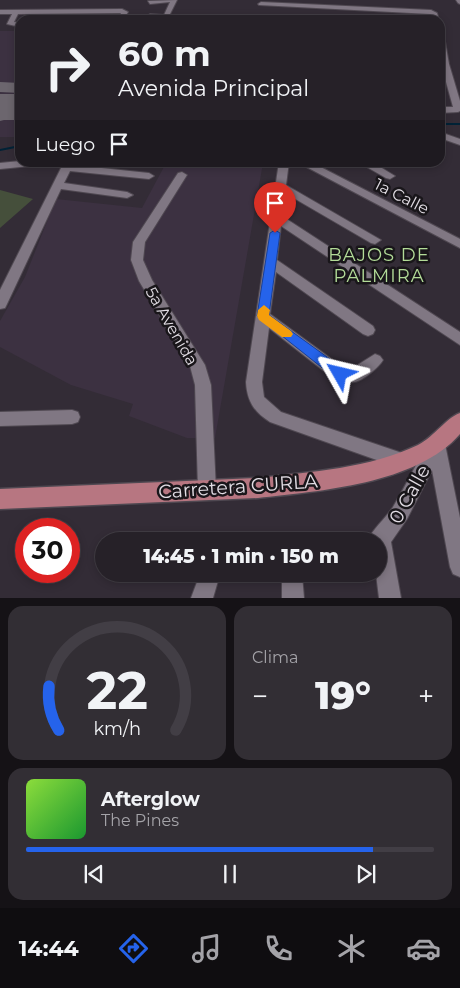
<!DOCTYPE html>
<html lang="es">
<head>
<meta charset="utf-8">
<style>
	:root { --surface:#262128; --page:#322e34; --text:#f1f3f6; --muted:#a4a3a8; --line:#423e45; --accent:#2563eb }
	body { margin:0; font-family:Montserrat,sans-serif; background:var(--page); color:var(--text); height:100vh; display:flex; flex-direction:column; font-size:19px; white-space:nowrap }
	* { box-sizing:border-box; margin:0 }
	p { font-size:16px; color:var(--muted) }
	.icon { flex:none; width:28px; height:28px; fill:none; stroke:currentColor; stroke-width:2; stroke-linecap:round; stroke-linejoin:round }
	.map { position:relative; height:598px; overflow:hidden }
	.panel { display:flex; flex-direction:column; gap:8px; padding:8px; background:#151216; flex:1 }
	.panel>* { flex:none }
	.top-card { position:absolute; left:15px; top:15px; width:430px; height:152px; border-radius:15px; box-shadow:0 2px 8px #0003,0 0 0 1px var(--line); background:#262128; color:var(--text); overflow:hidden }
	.speed { position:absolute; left:15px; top:518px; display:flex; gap:10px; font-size:25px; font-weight:700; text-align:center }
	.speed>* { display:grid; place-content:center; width:65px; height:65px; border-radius:50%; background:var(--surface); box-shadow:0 2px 8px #0003,0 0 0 1px var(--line); line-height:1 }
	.speed .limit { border:8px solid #d22; background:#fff; color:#111 }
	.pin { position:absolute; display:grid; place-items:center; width:42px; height:42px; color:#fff; margin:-51px -21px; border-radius:50% 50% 50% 0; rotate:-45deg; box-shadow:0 0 5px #0007 }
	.pin .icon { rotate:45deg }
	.me { position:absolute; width:55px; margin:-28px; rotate:307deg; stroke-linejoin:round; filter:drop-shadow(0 0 4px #0008) }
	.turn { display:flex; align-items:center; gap:18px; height:105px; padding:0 20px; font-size:22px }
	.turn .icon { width:65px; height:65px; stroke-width:2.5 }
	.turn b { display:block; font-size:35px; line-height:42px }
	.then { display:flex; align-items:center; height:48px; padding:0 20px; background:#0003; gap:10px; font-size:19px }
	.big { font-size:38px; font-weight:800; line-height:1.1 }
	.panel .tile { flex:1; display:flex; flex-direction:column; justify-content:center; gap:8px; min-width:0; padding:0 18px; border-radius:15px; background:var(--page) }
	.panel .dial { align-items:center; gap:0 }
	.dial svg { height:130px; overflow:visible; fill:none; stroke:var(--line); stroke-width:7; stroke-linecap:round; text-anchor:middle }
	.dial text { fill:var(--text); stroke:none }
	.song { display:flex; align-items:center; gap:15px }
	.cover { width:60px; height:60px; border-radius:8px; background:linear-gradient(135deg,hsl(90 70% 55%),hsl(130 70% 35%)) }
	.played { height:5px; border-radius:2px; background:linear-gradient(90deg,var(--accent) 85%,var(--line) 85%) }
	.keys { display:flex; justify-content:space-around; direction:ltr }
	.heat { display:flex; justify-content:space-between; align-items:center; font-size:28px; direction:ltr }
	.panel .tiles { flex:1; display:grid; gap:8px; grid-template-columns:1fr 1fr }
	.tile:last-child { grid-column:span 2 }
	.trip { position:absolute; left:95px; top:532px; width:292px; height:50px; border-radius:25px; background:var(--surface); box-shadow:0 2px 8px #0003,0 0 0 1px var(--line); font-weight:800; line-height:50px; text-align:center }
	.dock { display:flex; height:80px; justify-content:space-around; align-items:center; background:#0f0d10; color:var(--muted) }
	.dock .icon { width:35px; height:35px }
	.dock .active { color:var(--accent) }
	.dock b { font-size:22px; color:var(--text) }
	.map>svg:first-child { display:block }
	.built { fill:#3c3141 }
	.green { fill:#454f3b }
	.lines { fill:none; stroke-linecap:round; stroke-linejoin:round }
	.stream { stroke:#002236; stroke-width:2 }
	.taxiway { fill:#6c666e; fill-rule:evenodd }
	.runway { fill:#6c666e; fill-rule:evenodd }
	.minor-casing { stroke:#4f4851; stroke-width:2 }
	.major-casing { stroke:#4f4851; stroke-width:3 }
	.minor { fill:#807783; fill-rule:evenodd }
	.major { fill:#b77681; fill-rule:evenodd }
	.route { fill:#2563eb; stroke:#184099 }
	.slow { fill:#f59e0b }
	.labels { text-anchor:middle; stroke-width:5; stroke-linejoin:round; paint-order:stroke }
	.street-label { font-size:16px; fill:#e2dde4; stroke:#19161a }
	.neighbourhood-label { font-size:18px; letter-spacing:1px; fill:#b3dc98; stroke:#19161a }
	.near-street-label { font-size:19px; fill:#e2dde4; stroke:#19161a }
</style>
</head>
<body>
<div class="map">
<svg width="460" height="598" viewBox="0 0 460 598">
	<rect width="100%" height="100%" fill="#332c36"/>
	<!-- built -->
	<path class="built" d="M0,31H20V137H0Z
		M166,163H263L215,438H187L129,416L133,404L71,385L0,347V321L25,277L56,199L142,208Z"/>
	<!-- green -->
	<path class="green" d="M0,190L33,199L0,228Z"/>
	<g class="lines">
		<!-- stream -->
		<path class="stream" d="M440,124H460
			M0,150L20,146"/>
		<!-- taxiway -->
		<path class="taxiway" d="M0,82L20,83V93L0,92Z
			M20,105V116L0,121V110Z"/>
		<!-- runway -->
		<path class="runway" d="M0,94H20V120H0Z"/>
		<!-- minor casing -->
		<g class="minor-casing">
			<path id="minor" d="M177,0L168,18H150L147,16L150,14L164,15L170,2L150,4L148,1Z
				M456,0H460V4L458,3Z
				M261,2L431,10L437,13L439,20H433L430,14L259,5L258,4Z
				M122,9L128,12L123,20H117L121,13L18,14L14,22L20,23V27L7,24L12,14H0V10Z
				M253,17L283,18L286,20H250Z
				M440,34L444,36L449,64L460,101V111L458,112L440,113V107H453L441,64Z
				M440,132L460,139V145L440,138Z
				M20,161V162H46L41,165L0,169V163Z
				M64,162H74L73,165L149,173L154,176L149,179L70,171L64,183L127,192L133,195L127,198L61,189L7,304L5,308L0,309V290Z
				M279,162H289L286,185L381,240L375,244L371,243L285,193L282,216L460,332V345L281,226L277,260L373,326L375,330L373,334L368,336L363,334L276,272L270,314L344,368L351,369L375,354L380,356L383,360C379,367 363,381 354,382C348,383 340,380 334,379L269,328L262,382L264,397L281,412L408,455L411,461L408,467L402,469L270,422C254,412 247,401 246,382Z
				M297,162H311L460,239V248Z
				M358,162H372L395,176L390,179L386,178Z
				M182,172L187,175L145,242L143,260L152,280L205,365L211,385L216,490L214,496L207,499L200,496L198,490L195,385L190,366L139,281L131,260L133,242L178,173Z
				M72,410L78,412L80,417L78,422L72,424L0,426V412Z
				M436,436L442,438L445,444L460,518V577L453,574L450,567L432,470L407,519L391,542L401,598H379L376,574H379V541H367C372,530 385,519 393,507C406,485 418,461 430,438Z
				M200,574H220L213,598H191Z
				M282,574H302L304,598H282Z"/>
		</g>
		<!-- major casing -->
		<g class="major-casing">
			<path id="major" d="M460,413V434C417,484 319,491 258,498L0,509V489L258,478C311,472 370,468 418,445C435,436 446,418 460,413Z"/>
		</g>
		<!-- minor -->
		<use href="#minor" class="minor"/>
		<!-- major -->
		<use href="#major" class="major"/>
	</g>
	<!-- route -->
	<path class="route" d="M275,230L280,233L269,315L345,370L346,374L345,378L340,379L335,378L257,316L270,233Z"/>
	<!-- slow -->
	<path class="slow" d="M264,305L270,310L269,315L291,331L293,334L291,337H282L259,320L257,316L258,310Z"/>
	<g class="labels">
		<!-- street labels -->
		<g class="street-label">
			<text transform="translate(402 196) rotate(27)" y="6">1a Calle</text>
			<text transform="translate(172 326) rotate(60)" y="6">5a Avenida</text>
		</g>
		<!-- neighbourhood labels -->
		<g class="neighbourhood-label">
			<text x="379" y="261">BAJOS DE<tspan x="379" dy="21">PALMIRA</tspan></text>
		</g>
		<!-- near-street labels -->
		<g class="near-street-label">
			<text transform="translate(238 486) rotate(-4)" y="7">Carretera CURLA</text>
			<text transform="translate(409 494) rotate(-61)" y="7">0 Calle</text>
		</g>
	</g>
</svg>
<div class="speed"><div class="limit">30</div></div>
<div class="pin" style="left:275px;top:233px;background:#d93025"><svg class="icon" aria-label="arrive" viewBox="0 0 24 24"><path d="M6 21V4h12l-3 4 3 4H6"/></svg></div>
<svg class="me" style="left:340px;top:374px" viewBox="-20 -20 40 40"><path d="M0-17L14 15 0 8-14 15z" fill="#2563eb" stroke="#fff" stroke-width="4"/></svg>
<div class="trip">14:45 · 1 min · 150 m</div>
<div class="top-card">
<div class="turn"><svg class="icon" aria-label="right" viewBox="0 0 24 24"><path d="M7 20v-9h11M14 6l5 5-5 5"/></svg><div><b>60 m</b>Avenida Principal</div></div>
<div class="then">Luego<svg class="icon" aria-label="arrive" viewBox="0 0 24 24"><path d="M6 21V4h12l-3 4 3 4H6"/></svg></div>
</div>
</div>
<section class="panel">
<div class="tiles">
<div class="tile dial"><svg viewBox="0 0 100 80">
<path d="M14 69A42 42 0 1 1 86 69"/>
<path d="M14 69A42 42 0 0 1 8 42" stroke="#2563eb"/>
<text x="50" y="56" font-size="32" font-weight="700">22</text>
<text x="50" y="72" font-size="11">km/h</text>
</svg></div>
<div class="tile"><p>Clima</p>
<div class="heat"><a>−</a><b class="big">19°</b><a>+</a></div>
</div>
<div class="tile">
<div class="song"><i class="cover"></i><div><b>Afterglow</b><p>The Pines</p></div></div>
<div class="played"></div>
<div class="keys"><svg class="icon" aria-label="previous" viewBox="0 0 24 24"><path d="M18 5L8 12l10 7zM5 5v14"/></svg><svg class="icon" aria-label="pause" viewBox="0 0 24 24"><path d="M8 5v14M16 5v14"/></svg><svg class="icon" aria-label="next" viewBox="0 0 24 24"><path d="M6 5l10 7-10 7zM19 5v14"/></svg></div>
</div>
</div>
</section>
<nav class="dock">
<b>14:44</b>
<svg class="icon active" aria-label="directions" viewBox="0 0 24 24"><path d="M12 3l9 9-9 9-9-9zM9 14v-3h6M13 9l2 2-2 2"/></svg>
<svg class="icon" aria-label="music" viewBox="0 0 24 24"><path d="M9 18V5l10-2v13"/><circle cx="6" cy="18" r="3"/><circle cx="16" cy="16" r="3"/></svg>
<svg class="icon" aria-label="phone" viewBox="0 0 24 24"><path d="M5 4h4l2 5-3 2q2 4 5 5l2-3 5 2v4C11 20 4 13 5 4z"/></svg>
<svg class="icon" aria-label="climate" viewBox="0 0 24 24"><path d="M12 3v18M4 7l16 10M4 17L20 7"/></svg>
<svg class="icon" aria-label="car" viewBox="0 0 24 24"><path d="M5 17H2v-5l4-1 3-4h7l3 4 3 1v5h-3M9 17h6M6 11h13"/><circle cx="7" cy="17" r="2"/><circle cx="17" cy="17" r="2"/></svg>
</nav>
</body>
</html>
